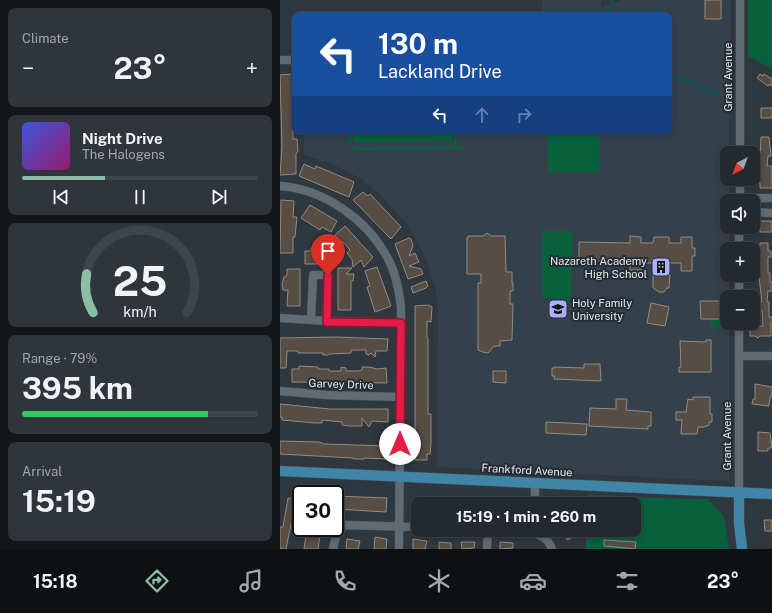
<!DOCTYPE html>
<html lang="en">
<head>
<meta charset="utf-8">
<style>
	:root { --surface:#23292f; --page:#2f353b; --text:#f1f3f6; --muted:#a3a6aa; --line:#40454b; --accent:#8abfa5 }
	body { margin:0; font-family:"Public Sans",sans-serif; background:var(--page); color:var(--text); height:100vh; display:flex; flex-direction:column; font-size:15px; white-space:nowrap }
	* { box-sizing:border-box; margin:0 }
	p { font-size:13px; color:var(--muted) }
	.icon { flex:none; width:22px; height:22px; fill:none; stroke:currentColor; stroke-width:2; stroke-linecap:round; stroke-linejoin:round }
	.map { position:relative; flex:1; overflow:hidden }
	.panel { display:flex; flex-direction:column; gap:8px; padding:8px; background:#13171a; width:280px }
	.panel>* { flex:none }
	.banner { position:absolute; left:12px; top:12px; width:380px; height:122px; border-radius:8px; box-shadow:0 2px 6px #0003,0 0 0 1px var(--line); background:#1a4fa0; color:#fff; overflow:hidden }
	.needle { width:26px; rotate:221deg }
	.controls { position:absolute; left:440px; top:146px; display:grid; gap:8px }
	.controls a { display:grid; place-items:center; width:40px; height:40px; border-radius:8px; background:var(--surface); box-shadow:0 2px 6px #0003,0 0 0 1px var(--line); font-size:20px }
	.speed { position:absolute; left:12px; top:485px; display:flex; gap:8px; font-size:20px; font-weight:700; text-align:center }
	.speed>* { display:grid; place-content:center; width:52px; height:52px; border-radius:50%; background:var(--surface); box-shadow:0 2px 6px #0003,0 0 0 1px var(--line); line-height:1 }
	.speed .limit { border:2px solid #111; border-radius:6px; background:#fff; color:#111 }
	.pin { position:absolute; display:grid; place-items:center; width:34px; height:34px; color:#fff; margin:-41px -17px; border-radius:50% 50% 50% 0; rotate:-45deg; box-shadow:0 0 4px #0007 }
	.pin .icon { rotate:45deg }
	.me { position:absolute; width:44px; margin:-22px; rotate:0deg; stroke-linejoin:round; filter:drop-shadow(0 0 3px #0008) }
	.turn { display:flex; align-items:center; gap:14px; height:84px; padding:0 20px; font-size:18px }
	.turn .icon { width:52px; height:52px; stroke-width:2.5 }
	.turn b { display:block; font-size:28px; line-height:34px }
	.lanes { display:flex; align-items:center; height:38px; padding:0 20px; background:#0003; justify-content:center; gap:20px; direction:ltr }
	.lanes .off { opacity:.35 }
	.big { font-size:30px; font-weight:700; line-height:1.1 }
	.panel .card { flex:1; display:flex; flex-direction:column; justify-content:center; gap:6px; min-width:0; padding:0 14px; border-radius:8px; background:var(--page) }
	.panel .dial { align-items:center; gap:0 }
	.dial svg { height:104px; overflow:visible; fill:none; stroke:var(--line); stroke-width:7; stroke-linecap:round; text-anchor:middle }
	.dial text { fill:var(--text); stroke:none }
	.song { display:flex; align-items:center; gap:12px }
	.cover { width:48px; height:48px; border-radius:6px; background:linear-gradient(135deg,hsl(230 70% 55%),hsl(320 70% 35%)) }
	.played { height:4px; border-radius:2px; background:linear-gradient(90deg,var(--accent) 35%,var(--line) 35%) }
	.keys { display:flex; justify-content:space-around; direction:ltr }
	.heat { display:flex; justify-content:space-between; align-items:center; font-size:22px; direction:ltr }
	.charge { height:6px; border-radius:3px; background:linear-gradient(90deg,#34c759 79%,var(--line) 0) }
	.trip { position:absolute; left:131px; top:497px; width:230px; height:40px; border-radius:8px; background:var(--surface); box-shadow:0 2px 6px #0003,0 0 0 1px var(--line); font-weight:700; line-height:40px; text-align:center }
	.tab-bar { display:flex; height:64px; justify-content:space-around; align-items:center; background:#0e1013; color:var(--muted) }
	.tab-bar .icon { width:28px; height:28px }
	.tab-bar .on { color:var(--accent) }
	.tab-bar b { font-size:18px; color:var(--text) }
	main { display:flex; flex:1; min-height:0 }
	.map>svg:first-child { display:block }
	.built { fill:#33414d }
	.green { fill:#08603d }
	.lines { fill:none; stroke-linecap:round; stroke-linejoin:round }
	.stream { stroke:#03595e; stroke-width:2 }
	.building { fill:#564d45; stroke:#958b83 }
	.minor-casing { stroke:#4c5459; stroke-width:9 }
	.major-casing { stroke:#4c5459; stroke-width:11 }
	.minor { stroke:#616b73; stroke-width:8 }
	.major { stroke:#3e85a7; stroke-width:10 }
	.route-casing { stroke:#92132f; stroke-width:10 }
	.route { stroke:#e11d48; stroke-width:7 }
	.labels { text-anchor:middle; stroke-width:4; stroke-linejoin:round; paint-order:stroke }
	.street-label { font-size:11px; fill:#e4e9ee; stroke:#252d34 }
	.poi-label { font-size:11px; fill:#e4e9ee; stroke:#252d34; text-anchor:end }
</style>
</head>
<body>
<main>
<section class="panel">
<div class="card"><p>Climate</p>
<div class="heat"><a>−</a><b class="big">23°</b><a>+</a></div>
</div>
<div class="card">
<div class="song"><i class="cover"></i><div><b>Night Drive</b><p>The Halogens</p></div></div>
<div class="played"></div>
<div class="keys"><svg class="icon" aria-label="previous" viewBox="0 0 24 24"><path d="M18 5L8 12l10 7zM5 5v14"/></svg><svg class="icon" aria-label="pause" viewBox="0 0 24 24"><path d="M8 5v14M16 5v14"/></svg><svg class="icon" aria-label="next" viewBox="0 0 24 24"><path d="M6 5l10 7-10 7zM19 5v14"/></svg></div>
</div>
<div class="card dial"><svg viewBox="0 0 100 80">
<path d="M14 69A42 42 0 1 1 86 69"/>
<path d="M14 69A42 42 0 0 1 9 39" stroke="#8abfa5"/>
<text x="50" y="56" font-size="32" font-weight="700">25</text>
<text x="50" y="72" font-size="11">km/h</text>
</svg></div>
<div class="card"><p>Range · 79%</p><b class="big">395 km</b><div class="charge"></div></div>
<div class="card"><p>Arrival</p><b class="big">15:19</b></div>
</section>
<div class="map">
<svg width="492" height="549" viewBox="0 0 492 549">
	<rect width="100%" height="100%" fill="#2f373f"/>
	<!-- built -->
	<path class="built" d="M262,0H321V7L342,0H451L449,153H447V179H449V201H447V227H450V249H447V275H450L449,297H447V323H449V481L157,467L158,313L155,288L146,259L136,239L125,222L100,194L81,179L64,170L47,162L24,155V131H389V15H256L262,13Z"/>
	<!-- green -->
	<path class="green" d="M468,0H492V69L468,56Z
		M69,131H71L72,144L74,147L80,148L170,147L175,143V131H177V142L175,146L181,147V149L75,150L70,145Z
		M74,131H172V141L74,142Z
		M267,131H319L320,172H268Z
		M262,231H292L291,300L262,298Z
		M431,319H447L449,328H431Z
		M308,494L369,498L428,499L444,516L449,549H306V530H354V504H307Z"/>
	<g class="lines">
		<!-- stream -->
		<path class="stream" d="M330,15L332,0
			M389,77L409,81L437,95"/>
	</g>
	<!-- building -->
	<path class="building" d="M425,0H441V19H425Z
		M13,74V80H15V115H13V139H17L18,151L16,154V174L0,175L2,147L0,75Z
		M480,74L483,76L484,74L492,79V86L489,84L488,86L477,78Z
		M481,108H492V118H481Z
		M481,137H489L491,156H488L487,166H492V188H480V183H477V169H479L480,166Z
		M24,164L35,169L36,166L74,182L69,197L19,176Z
		M83,192L88,196L90,194L121,227L111,239L73,200Z
		M1,200L14,201L13,217H17L15,237H13V253H0Z
		M30,205L57,221L51,232L42,227L40,230L21,218Z
		M480,221H492V232H480Z
		M65,226L93,257L84,267L81,260L73,267L72,259L67,253L70,250L63,242L61,244L58,240L59,239L55,235Z
		M207,233L211,236H225L226,272H232V283H233V291H230V304H233L232,340L220,341V346H214L208,353L203,352L198,350V283H201V274H187V238H188V236H203Z
		M350,236L361,237V243H373L374,237H389V243H401V237H412V248H415V256H412V271H401V263H388V274H390L389,288H387L384,292H379L373,288V263H361V270H350V261H299V242L350,243Z
		M129,238L131,239L133,246L129,256L135,253L139,262L129,266L141,269L143,274L128,279L115,244Z
		M480,243H488V251H491V257H488V273H490V282H492V291H488L487,302H489V317H492V323H491V336H480L478,338L475,336H470V327L483,326L482,310H480L479,302H482L479,277Z
		M31,248H41V251H52V264H25V251H31Z
		M97,267L111,306L95,312L87,287L90,286L85,271Z
		M58,268H72L66,274H74L73,281H71V310H58Z
		M7,269H20V306H7L8,290H3L2,284L4,277L7,275Z
		M146,281L148,286L146,288L133,293L131,287Z
		M420,301H443L444,319H421Z
		M371,303L389,307L385,326L367,323Z
		M148,305L152,307L151,322L147,321V337L148,339V414H151V444L150,454H147V460H135V306Z
		M56,337L108,339L107,351H96L95,357L91,353L89,355L86,354V350H71V353L49,354L48,355H43V353H18V351H7L6,368H0V338Z
		M426,340H431V372H399V367H401L400,341L426,342Z
		M304,364H320L321,381L274,379L275,376H272V368H274V367L304,368Z
		M19,366L38,367V369H49V371H61V367L66,368V371H78L82,370V367H89L97,369L106,368L107,383L12,382V369H19Z
		M213,371H226V383L213,382Z
		M475,384L492,387V397H490L489,406L472,404L473,399H475Z
		M413,397H430V414H432V422H429V425L424,427H418L417,434H401L402,420H396V412H406L408,399L413,400Z
		M336,399H347L346,410L371,412V426H368V429L309,426L310,408L336,409Z
		M0,404L50,409H108V422L92,421L89,427L82,418V426H68L62,425V422L42,420V423H35L2,420V417H0Z
		M266,422L307,424L306,435L266,433Z
		M478,432L490,433L492,448H488V451H478Z
		M0,441L39,442L44,444L108,446L107,459L84,458V459H73V458L0,454Z
		M55,496L107,498L106,512L55,509Z
		M8,498L16,499L15,501L20,502V504H15L6,549H0V527H3Z
		M484,520H492V531H485Z
		M27,528H41L38,549H24Z
		M284,530H307L287,540Z
		M95,537L107,539L106,549H94Z
		M67,539L80,541L78,549H66Z
		M133,539L147,541L145,549H133Z
		M324,540L356,542L355,549L324,546Z
		M159,542L171,543V549H159Z
		M181,542H195L194,548L182,549Z
		M220,542L233,543V548L220,549Z"/>
	<g class="lines">
		<!-- minor casing -->
		<g class="minor-casing">
			<path id="minor" d="M460,0V153
				M0,60H15
				M0,186C44,189 88,220 108,259C116,273 119,291 121,307L119,549
				M460,198H492
				M460,201V179
				M473,212L492,213
				M459,249V227
				M459,297V275
				M0,318L47,321L121,323
				M31,320L33,275H48L47,321
				M459,356H492
				M0,391L46,395L120,397
				M255,483V504
				M459,492V323
				M206,530C225,531 265,525 272,549
				M53,549L57,532L65,525L138,527
				M207,549L208,530"/>
		</g>
		<!-- major casing -->
		<g class="major-casing">
			<path id="major" d="M0,471L492,494
				M459,492V523L462,549"/>
		</g>
		<!-- minor -->
		<use href="#minor" class="minor"/>
		<!-- major -->
		<use href="#major" class="major"/>
	</g>
	<g class="lines">
		<!-- route casing -->
		<g class="route-casing">
			<path id="route" d="M48,275L47,322L121,323L120,444"/>
		</g>
		<!-- route -->
		<use href="#route" class="route"/>
	</g>
	<!-- icons -->
	<defs>
		<g id="building-square" transform="scale(1)"><rect x="-9" y="-9" width="18" height="18" rx="4" fill="#a9b0fc" stroke="#252d34"/><path d="M-4-6H4V6H1V3H-1V6H-4ZM-2.5-4.3h1.7v1.8h-1.7ZM.8-4.3h1.7v1.8H.8ZM-2.5-1h1.7V.8h-1.7ZM.8-1h1.7V.8H.8Z" fill="#111"/></g>
		<g id="university-square" transform="scale(1)"><rect x="-9" y="-9" width="18" height="18" rx="4" fill="#a9b0fc" stroke="#252d34"/><path d="M0-5L7-2L0 1L-7-2ZM-4 1L0 2.5L4 1V4Q0 6-4 4Z" fill="#111"/></g>
	</defs>
	<g fill-rule="evenodd">
		<use href="#building-square" x="381" y="267"/>
		<use href="#university-square" x="278" y="309"/>
	</g>
	<g class="labels">
		<!-- street labels -->
		<g class="street-label">
			<text transform="translate(448 77) rotate(-90)" y="4">Grant Avenue</text>
			<text transform="translate(61 384) rotate(2)" y="4">Garvey Drive</text>
			<text transform="translate(447 436) rotate(-90)" y="4">Grant Avenue</text>
			<text transform="translate(247 470) rotate(3)" y="4">Frankford Avenue</text>
		</g>
		<!-- poi labels -->
		<g class="poi-label">
			<text x="367" y="265">Nazareth Academy<tspan x="367" dy="13">High School</tspan></text>
			<text x="292" y="307" text-anchor="start">Holy Family<tspan x="292" dy="13">University</tspan></text>
		</g>
	</g>
</svg>
<div class="controls">
<a><svg class="needle" viewBox="-14 -14 28 28"><path d="M0-13l5 13h-10z" fill="#e53935"/><path d="M0 13l5-13h-10z" fill="#a3a6aa"/></svg></a>
<a><svg class="icon" aria-label="sound" viewBox="0 0 24 24"><path d="M4 9h4l5-4v14l-5-4H4zM17 9q2 3 0 6"/></svg></a>
<a>+</a>
<a>−</a>
</div>
<div class="speed"><div class="limit">30</div></div>
<div class="pin" style="left:48px;top:275px;background:#d93025"><svg class="icon" aria-label="arrive" viewBox="0 0 24 24"><path d="M6 21V4h12l-3 4 3 4H6"/></svg></div>
<svg class="me" style="left:120px;top:444px" viewBox="-20 -20 40 40"><circle r="19" fill="#fff"/><path d="M0-13L10 11 0 6-10 11z" fill="#e11d48"/></svg>
<div class="trip">15:19 · 1 min · 260 m</div>
<div class="banner">
<div class="turn"><svg class="icon" aria-label="left" viewBox="0 0 24 24"><path d="M17 20v-9H6M10 6l-5 5 5 5"/></svg><div><b>130 m</b>Lackland Drive</div></div>
<div class="lanes"><svg class="icon" aria-label="left" viewBox="0 0 24 24"><path d="M17 20v-9H6M10 6l-5 5 5 5"/></svg><svg class="icon off" aria-label="ahead" viewBox="0 0 24 24"><path d="M12 20V5M6 11l6-6 6 6"/></svg><svg class="icon off" aria-label="right" viewBox="0 0 24 24"><path d="M7 20v-9h11M14 6l5 5-5 5"/></svg></div>
</div>
</div>
</main>
<nav class="tab-bar">
<b>15:18</b>
<svg class="icon on" aria-label="directions" viewBox="0 0 24 24"><path d="M12 3l9 9-9 9-9-9zM9 14v-3h6M13 9l2 2-2 2"/></svg>
<svg class="icon" aria-label="music" viewBox="0 0 24 24"><path d="M9 18V5l10-2v13"/><circle cx="6" cy="18" r="3"/><circle cx="16" cy="16" r="3"/></svg>
<svg class="icon" aria-label="phone" viewBox="0 0 24 24"><path d="M5 4h4l2 5-3 2q2 4 5 5l2-3 5 2v4C11 20 4 13 5 4z"/></svg>
<svg class="icon" aria-label="climate" viewBox="0 0 24 24"><path d="M12 3v18M4 7l16 10M4 17L20 7"/></svg>
<svg class="icon" aria-label="car" viewBox="0 0 24 24"><path d="M5 17H2v-5l4-1 3-4h7l3 4 3 1v5h-3M9 17h6M6 11h13"/><circle cx="7" cy="17" r="2"/><circle cx="17" cy="17" r="2"/></svg>
<svg class="icon" aria-label="filters" viewBox="0 0 24 24"><path d="M4 7h16M4 17h16"/><circle cx="9" cy="7" r="2"/><circle cx="15" cy="17" r="2"/></svg>
<b>23°</b>
</nav>
</body>
</html>
